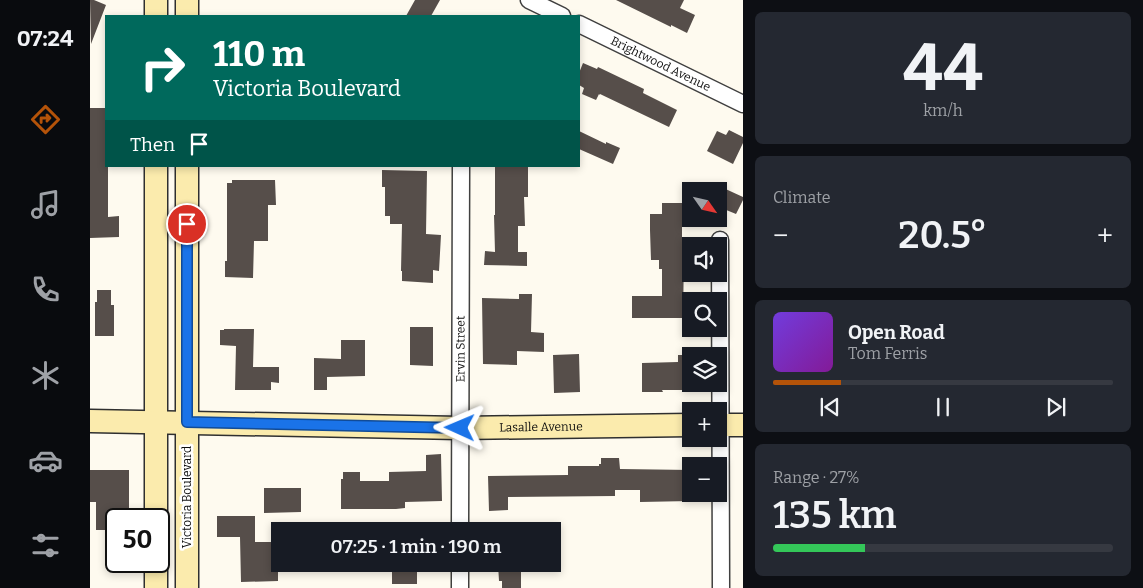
<!DOCTYPE html>
<html lang="en">
<head>
<meta charset="utf-8">
<style>
	:root { --surface:#171b24; --page:#242831; --text:#f1f3f6; --muted:#9ea1a6; --line:#363941; --accent:#b45309 }
	body { margin:0; font-family:Bitter,serif; background:var(--page); color:var(--text); height:100vh; display:flex; flex-direction:column; font-size:19px; white-space:nowrap }
	* { box-sizing:border-box; margin:0 }
	p { font-size:16px; color:var(--muted) }
	.icon { flex:none; width:28px; height:28px; fill:none; stroke:currentColor; stroke-width:2; stroke-linecap:round; stroke-linejoin:round }
	.map { position:relative; flex:1; overflow:hidden }
	.side { display:flex; flex-direction:column; gap:12px; padding:12px; background:#0d0f14; width:400px }
	.side>* { flex:none }
	.top-card { position:absolute; left:15px; top:15px; width:475px; height:152px; border-radius:0px; box-shadow:0 2px 8px #0003; background:#00695c; color:#fff; overflow:hidden }
	.needle { width:32px; rotate:124deg }
	.controls { position:absolute; left:592px; top:182px; display:grid; gap:10px }
	.controls a { display:grid; place-items:center; width:45px; height:45px; border-radius:0px; background:var(--surface); box-shadow:0 2px 8px #0003; font-size:25px }
	.speed { position:absolute; left:15px; top:508px; display:flex; gap:10px; font-size:25px; font-weight:700; text-align:center }
	.speed>* { display:grid; place-content:center; width:65px; height:65px; border-radius:50%; background:var(--surface); box-shadow:0 2px 8px #0003; line-height:1 }
	.speed .limit { border:2px solid #111; border-radius:8px; background:#fff; color:#111 }
	.pin { position:absolute; display:grid; place-items:center; width:42px; height:42px; color:#fff; margin:-21px; border:2px solid #fff; border-radius:50%; box-shadow:0 1px 5px #0007 }
	.me { position:absolute; width:55px; margin:-28px; rotate:271deg; stroke-linejoin:round; filter:drop-shadow(0 0 4px #0008) }
	.turn { display:flex; align-items:center; gap:18px; height:105px; padding:0 25px; font-size:22px }
	.turn .icon { width:65px; height:65px; stroke-width:2.5 }
	.turn b { display:block; font-size:35px; line-height:42px }
	.then { display:flex; align-items:center; height:48px; padding:0 25px; background:#0003; gap:10px; font-size:19px }
	.big { font-size:38px; font-weight:600; line-height:1.1 }
	.side .widget { flex:1; display:flex; flex-direction:column; justify-content:center; gap:8px; min-width:0; padding:0 18px; border-radius:8px; background:var(--page) }
	.side .dial { align-items:center; gap:0 }
	.dial b { font-size:65px; line-height:1 }
	.song { display:flex; align-items:center; gap:15px }
	.cover { width:60px; height:60px; border-radius:8px; background:linear-gradient(135deg,hsl(260 70% 55%),hsl(290 70% 35%)) }
	.played { height:5px; border-radius:2px; background:linear-gradient(90deg,var(--accent) 20%,var(--line) 20%) }
	.keys { display:flex; justify-content:space-around; direction:ltr }
	.heat { display:flex; justify-content:space-between; align-items:center; font-size:28px; direction:ltr }
	.charge { height:8px; border-radius:4px; background:linear-gradient(90deg,#34c759 27%,var(--line) 0) }
	.trip { position:absolute; left:181px; top:522px; width:290px; height:50px; border-radius:0px; background:var(--surface); box-shadow:0 2px 8px #0003; font-weight:600; line-height:50px; text-align:center }
	main { display:flex; flex:1; min-height:0 }
	.dock { display:flex; flex-direction:column; width:90px; justify-content:space-around; align-items:center; background:#090b0e; color:var(--muted) }
	.dock .icon { width:35px; height:35px }
	.dock .selected { color:var(--accent) }
	.dock b { font-size:22px; color:var(--text) }
	.map>svg:first-child { display:block }
	.building { fill:#564e4a }
	.lines { fill:none; stroke-linecap:round; stroke-linejoin:round }
	.minor-casing { stroke:#404040; stroke-width:19 }
	.secondary-casing { stroke:#2f2f2f; stroke-width:25 }
	.minor { stroke:#fff; stroke-width:16 }
	.secondary { stroke:#fbebad; stroke-width:22 }
	.route-casing { stroke:#114b97; stroke-width:12 }
	.route { stroke:#1a73e8; stroke-width:9 }
	.labels { text-anchor:middle; stroke-width:5; stroke-linejoin:round; paint-order:stroke }
	.street-label { font-size:12px; fill:#0d0d0d; stroke:#fff }
</style>
</head>
<body>
<main>
<nav class="dock">
<b>07:24</b>
<svg class="icon selected" aria-label="directions" viewBox="0 0 24 24"><path d="M12 3l9 9-9 9-9-9zM9 14v-3h6M13 9l2 2-2 2"/></svg>
<svg class="icon" aria-label="music" viewBox="0 0 24 24"><path d="M9 18V5l10-2v13"/><circle cx="6" cy="18" r="3"/><circle cx="16" cy="16" r="3"/></svg>
<svg class="icon" aria-label="phone" viewBox="0 0 24 24"><path d="M5 4h4l2 5-3 2q2 4 5 5l2-3 5 2v4C11 20 4 13 5 4z"/></svg>
<svg class="icon" aria-label="climate" viewBox="0 0 24 24"><path d="M12 3v18M4 7l16 10M4 17L20 7"/></svg>
<svg class="icon" aria-label="car" viewBox="0 0 24 24"><path d="M5 17H2v-5l4-1 3-4h7l3 4 3 1v5h-3M9 17h6M6 11h13"/><circle cx="7" cy="17" r="2"/><circle cx="17" cy="17" r="2"/></svg>
<svg class="icon" aria-label="filters" viewBox="0 0 24 24"><path d="M4 7h16M4 17h16"/><circle cx="9" cy="7" r="2"/><circle cx="15" cy="17" r="2"/></svg>
</nav>
<div class="map">
<svg width="653" height="588" viewBox="0 0 653 588">
	<rect width="100%" height="100%" fill="#fefaef"/>
	<!-- building -->
	<path class="building" d="M0,0H4L16,5L1,44Z
		M325,0H350L341,16H316Z
		M526,0H594L590,8L605,15L597,33L581,25V27Z
		M493,63L507,69L508,67L554,89L553,93L587,110L579,127L510,94V95L509,94L506,100L492,94L494,88L489,85V73Z
		M0,108H16V166H18V217L29,216V237L0,238Z
		M639,130L653,137V143L643,164L617,151L627,131L636,135Z
		M489,131L516,144V142L530,148L523,164L489,149Z
		M405,166H438V197H434L435,226H428V252H437V266L394,265L395,251L405,252L404,215H405Z
		M292,170L337,171L336,234L351,235L349,271L343,270V283L312,281V271H311L312,224H300V216H295V187H292Z
		M142,180H185L186,205H178V241H164L163,278L135,277V261H137V183H142Z
		M629,186L653,197V200L646,214L629,207Z
		M572,203H592V259L594,254L593,318H542V296H572V269H569V260H561L560,230V214H572Z
		M7,290H21V305H24V336H5V302H7Z
		M429,294H442L441,332L454,333V352L427,351V365L393,364L392,298L429,299Z
		M320,327H343V366L320,365Z
		M134,329H164L163,367H189V383L181,382V390H145L146,346L130,345V330H134Z
		M251,340H275V376L237,377V390H224V358L251,359Z
		M489,354L490,392L464,393L463,355Z
		M588,355H601V390H572L573,392H552V363L588,362Z
		M351,454L352,501L315,502V508L306,509H251V479H253V472H270V481H299V472L336,471V455Z
		M511,458H529L530,469L601,470V501L550,502V490H525V496L418,497V510L399,511L398,476L478,475V466H509V464H511Z
		M0,470H39V519H26V530H6V502H0Z
		M174,488H211V512L174,513Z
		M127,516H165V542H188V581L151,582L150,537H127Z
		M408,564H431V588H412V581H409Z
		M327,565V584H302V566Z"/>
	<g class="lines">
		<!-- minor casing -->
		<g class="minor-casing">
			<g id="minor">
				<path d="M439,0L472,16"/>
				<path id="s1" d="M489,24L653,104"/>
				<path d="M630,240L631,588"/>
				<path id="s2" d="M370,531L371,166"/>
				<path d="M370,564V588"/>
			</g>
		</g>
		<!-- secondary casing -->
		<g class="secondary-casing">
			<g id="secondary">
				<path d="M66,0V16"/>
				<path d="M97,16V0"/>
				<path d="M66,166V519"/>
				<path d="M97,166V588"/>
				<path id="s3" d="M0,421L370,428L601,425"/>
				<path d="M629,425H653"/>
				<path d="M66,588V561"/>
			</g>
		</g>
		<!-- minor -->
		<use href="#minor" class="minor"/>
		<!-- secondary -->
		<use href="#secondary" class="secondary"/>
	</g>
	<g class="lines">
		<!-- route casing -->
		<g class="route-casing">
			<path id="route" d="M97,224V422L370,428"/>
		</g>
		<!-- route -->
		<use href="#route" class="route"/>
	</g>
	<g class="labels">
		<!-- street labels -->
		<g class="street-label">
			<text dy="4" stroke="none"><textPath href="#s1" startOffset="91">Brightwood Avenue</textPath></text>
			<text dy="4" stroke="none"><textPath href="#s2" startOffset="182">Ervin Street</textPath></text>
			<text dy="4" stroke="none"><textPath href="#s3" startOffset="451">Lasalle Avenue</textPath></text>
			<text transform="translate(97 497) rotate(-90)" y="4">Victoria Boulevard</text>
		</g>
	</g>
</svg>
<div class="controls">
<a><svg class="needle" viewBox="-14 -14 28 28"><path d="M0-13l5 13h-10z" fill="#e53935"/><path d="M0 13l5-13h-10z" fill="#9ea1a6"/></svg></a>
<a><svg class="icon" aria-label="sound" viewBox="0 0 24 24"><path d="M4 9h4l5-4v14l-5-4H4zM17 9q2 3 0 6"/></svg></a>
<a><svg class="icon" aria-label="search" viewBox="0 0 24 24"><circle cx="10" cy="10" r="6"/><path d="M15 15l6 6"/></svg></a>
<a><svg class="icon" aria-label="layers" viewBox="0 0 24 24"><path d="M12 4l9 5-9 5-9-5zM3 14l9 5 9-5"/></svg></a>
<a>+</a>
<a>−</a>
</div>
<div class="speed"><div class="limit">50</div></div>
<div class="pin" style="left:97px;top:224px;background:#d93025"><svg class="icon" aria-label="arrive" viewBox="0 0 24 24"><path d="M6 21V4h12l-3 4 3 4H6"/></svg></div>
<svg class="me" style="left:370px;top:428px" viewBox="-20 -20 40 40"><path d="M0-17L14 15 0 8-14 15z" fill="#1a73e8" stroke="#fff" stroke-width="4"/></svg>
<div class="trip">07:25 · 1 min · 190 m</div>
<div class="top-card">
<div class="turn"><svg class="icon" aria-label="right" viewBox="0 0 24 24"><path d="M7 20v-9h11M14 6l5 5-5 5"/></svg><div><b>110 m</b>Victoria Boulevard</div></div>
<div class="then">Then<svg class="icon" aria-label="arrive" viewBox="0 0 24 24"><path d="M6 21V4h12l-3 4 3 4H6"/></svg></div>
</div>
</div>
<section class="side">
<div class="widget dial"><b>44</b><p>km/h</p></div>
<div class="widget"><p>Climate</p>
<div class="heat"><a>−</a><b class="big">20.5°</b><a>+</a></div>
</div>
<div class="widget">
<div class="song"><i class="cover"></i><div><b>Open Road</b><p>Tom Ferris</p></div></div>
<div class="played"></div>
<div class="keys"><svg class="icon" aria-label="previous" viewBox="0 0 24 24"><path d="M18 5L8 12l10 7zM5 5v14"/></svg><svg class="icon" aria-label="pause" viewBox="0 0 24 24"><path d="M8 5v14M16 5v14"/></svg><svg class="icon" aria-label="next" viewBox="0 0 24 24"><path d="M6 5l10 7-10 7zM19 5v14"/></svg></div>
</div>
<div class="widget"><p>Range · 27%</p><b class="big">135 km</b><div class="charge"></div></div>
</section>
</main>
</body>
</html>
